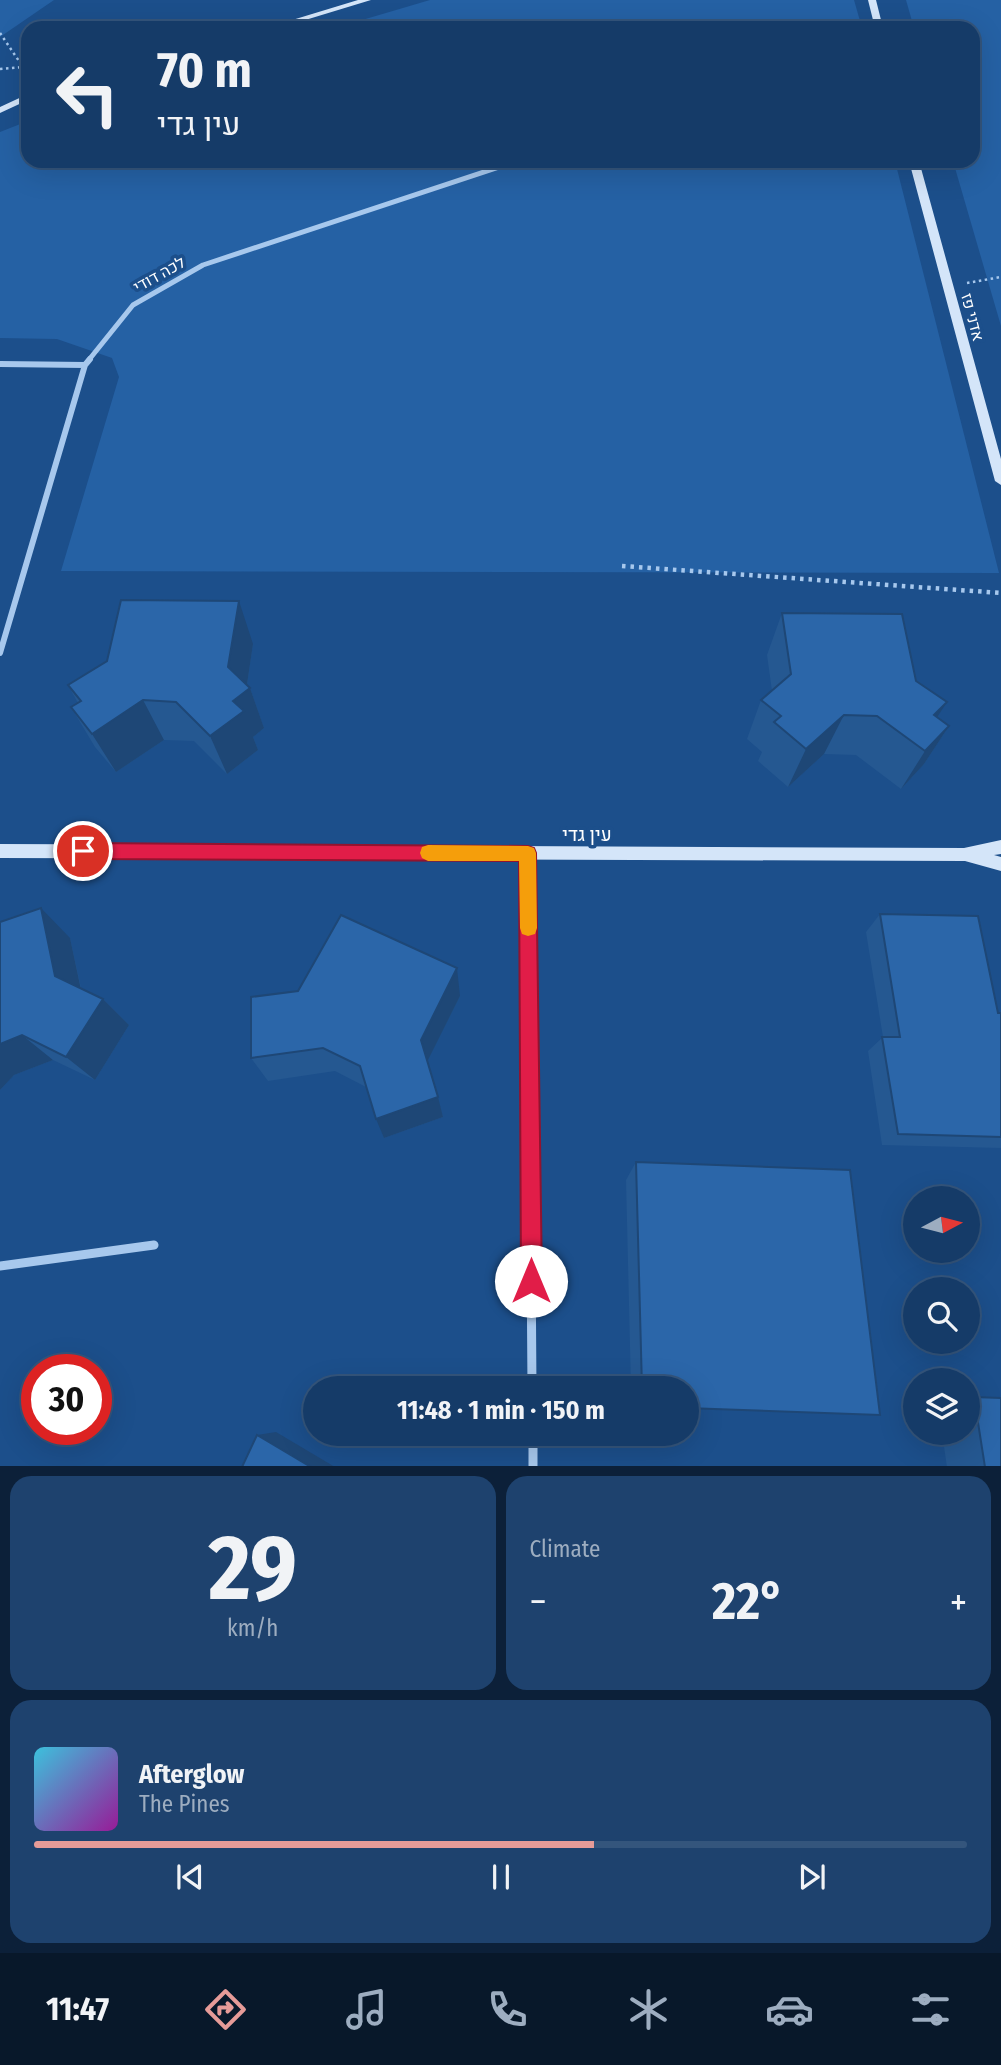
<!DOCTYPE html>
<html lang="en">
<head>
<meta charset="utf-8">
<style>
	:root { --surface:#153b68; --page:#1e426e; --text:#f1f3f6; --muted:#9dadc0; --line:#34557c; --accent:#e69b98 }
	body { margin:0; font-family:"Fira Sans Condensed",Heebo,sans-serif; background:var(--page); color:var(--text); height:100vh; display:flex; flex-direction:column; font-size:26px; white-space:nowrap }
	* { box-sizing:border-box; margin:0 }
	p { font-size:23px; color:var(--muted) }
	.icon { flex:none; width:38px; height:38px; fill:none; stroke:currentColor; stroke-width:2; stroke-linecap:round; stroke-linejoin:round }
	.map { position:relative; height:1466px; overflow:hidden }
	.sheet { display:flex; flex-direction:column; gap:10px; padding:10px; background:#0c2039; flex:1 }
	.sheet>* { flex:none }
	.hud { position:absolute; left:21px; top:21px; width:959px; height:147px; border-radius:21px; box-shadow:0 7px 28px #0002,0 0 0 2px var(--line); background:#153b68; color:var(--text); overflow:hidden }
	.needle { width:46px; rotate:83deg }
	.tools { position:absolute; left:903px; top:1186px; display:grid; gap:14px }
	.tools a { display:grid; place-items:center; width:77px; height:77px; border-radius:50%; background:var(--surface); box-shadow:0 7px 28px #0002,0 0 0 2px var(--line); font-size:35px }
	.speed { position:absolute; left:21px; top:1354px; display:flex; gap:14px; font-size:35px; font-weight:700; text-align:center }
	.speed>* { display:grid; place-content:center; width:91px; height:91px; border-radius:50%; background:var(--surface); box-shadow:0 7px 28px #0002,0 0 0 2px var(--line); line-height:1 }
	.speed .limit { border:10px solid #d22; background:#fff; color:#111 }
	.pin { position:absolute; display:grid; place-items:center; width:60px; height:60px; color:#fff; margin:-30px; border:4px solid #fff; border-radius:50%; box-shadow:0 2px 7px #0007 }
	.me { position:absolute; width:77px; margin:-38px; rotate:0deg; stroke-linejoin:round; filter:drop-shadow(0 0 5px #0008) }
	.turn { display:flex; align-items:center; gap:24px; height:147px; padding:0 21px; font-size:32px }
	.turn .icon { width:91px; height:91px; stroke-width:2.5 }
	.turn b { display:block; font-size:49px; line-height:60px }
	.big { font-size:52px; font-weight:700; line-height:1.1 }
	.sheet .widget { flex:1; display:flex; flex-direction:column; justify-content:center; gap:10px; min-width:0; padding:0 24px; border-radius:21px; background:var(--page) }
	.sheet .dial { align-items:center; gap:0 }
	.dial b { font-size:91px; line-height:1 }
	.song { display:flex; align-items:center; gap:21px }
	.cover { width:84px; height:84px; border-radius:10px; background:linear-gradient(135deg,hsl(190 70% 55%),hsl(300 70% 35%)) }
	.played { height:7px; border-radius:4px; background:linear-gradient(90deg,var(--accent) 60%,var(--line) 60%) }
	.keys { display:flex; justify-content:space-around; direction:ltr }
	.heat { display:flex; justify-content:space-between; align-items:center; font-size:38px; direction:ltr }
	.sheet .tiles { flex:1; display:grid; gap:10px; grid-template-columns:1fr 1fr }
	.widget:last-child { grid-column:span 2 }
	.trip { position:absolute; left:303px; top:1376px; width:396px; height:70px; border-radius:35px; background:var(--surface); box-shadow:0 7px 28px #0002,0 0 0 2px var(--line); font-weight:700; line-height:70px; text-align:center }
	.tabs { display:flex; height:112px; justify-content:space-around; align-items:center; background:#08182a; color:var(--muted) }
	.tabs .icon { width:49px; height:49px }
	.tabs .selected { color:var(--accent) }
	.tabs b { font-size:32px; color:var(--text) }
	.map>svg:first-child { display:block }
	.green { fill:#2561a4 }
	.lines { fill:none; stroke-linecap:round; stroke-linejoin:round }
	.path-far1 { stroke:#a7c8ed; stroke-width:2.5; stroke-dasharray:2.5 3.5; stroke-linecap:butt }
	.path { stroke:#a7c8ed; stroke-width:4.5; stroke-dasharray:3.5 5; stroke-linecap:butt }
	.street-far2 { stroke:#a7c8ed; stroke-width:5 }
	.street-far1 { stroke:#a7c8ed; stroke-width:6 }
	.street { stroke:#a7c8ed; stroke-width:9 }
	.secondary { fill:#d4e5f9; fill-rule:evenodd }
	.wall { fill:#255891 }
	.shaded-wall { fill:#1e4776 }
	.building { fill:#2b66a9; stroke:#1e4776; stroke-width:2 }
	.route { fill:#e11d48; stroke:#92132f; stroke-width:2 }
	.slow { fill:#f59e0b }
	.labels { text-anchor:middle; stroke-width:7; stroke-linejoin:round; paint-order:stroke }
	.far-street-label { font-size:16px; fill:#fff; stroke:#1c4f8b }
	.street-label { font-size:19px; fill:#fff; stroke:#1c4f8b }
</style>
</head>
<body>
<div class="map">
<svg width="1001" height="1467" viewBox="0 0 1001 1467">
	<rect width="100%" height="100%" fill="#1c4f8b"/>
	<!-- green -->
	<path class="green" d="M0,0H54L0,37Z
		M430,0H854L862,28H335Z
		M906,0H1001V326L953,161H973V28H914Z
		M28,121V161H895L999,573L61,571L119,377L112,358L57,339L0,338V132Z"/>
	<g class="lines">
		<!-- path-far1 -->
		<path class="path-far1" d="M0,33L23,67
			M0,69L23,67
			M967,283L1001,277"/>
		<!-- path -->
		<path class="path" d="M622,566L1001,593"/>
		<!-- street-far2 -->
		<path class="street-far2" d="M88,361L133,305L203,265L517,161"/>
		<!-- street-far1 -->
		<path class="street-far1" d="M0,364L85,365
			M0,653L85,365L90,359"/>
		<!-- street -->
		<path class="street" d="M528,853L532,1388
			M0,1266L154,1245
			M533,1433V1467"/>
		<!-- secondary -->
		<path class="secondary" d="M358,0H371L279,28H266Z
			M868,0H876L883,28H875Z
			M28,94V100L0,113V107Z
			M909,161H919L1001,459V485L995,481Z
			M1001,840V854L994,855L1001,857V871L965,861L0,858V844L964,848Z"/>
	</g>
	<!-- wall -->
	<path class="wall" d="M782,613L916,681L937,717L949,726L924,764L901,789L856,755L824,754L788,787L758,761L762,752L747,739L761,700L772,691L767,655Z
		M253,644L247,685L250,688L264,728L253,737L258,750L227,774L194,741L164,740L116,772L95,747L71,707L78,703L68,685Z
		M880,914L998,1013H1001V1148L882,1145L868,1051L883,1037L866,932Z
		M0,922L70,938L81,988L103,999L129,1025L95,1080L53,1060L14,1075L0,1090Z
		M460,996L427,1061L443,1117L384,1138L366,1087L335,1071L268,1081L251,1058Z
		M636,1162L686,1388H631L626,1180Z
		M968,1397L1001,1398V1467H947L942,1433H968Z"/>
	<!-- shaded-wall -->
	<path class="shaded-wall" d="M239,601L253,644L246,691L250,688L264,728L253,737L258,750L227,774L210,736L233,701L228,667Z
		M143,700L164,740L116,772L92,734Z
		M947,702L921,742L934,715Z
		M844,715L824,754L788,787L806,749Z
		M949,726L924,764L901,789L925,751Z
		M41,908L70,938L84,1004L55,976Z
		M457,968L460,996L426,1064L421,1040Z
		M103,999L129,1025L95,1080L66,1057Z
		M22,1035L53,1060L14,1075L0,1090V1044Z
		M438,1097L443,1117L384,1138L376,1119Z
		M276,1432L335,1467H311L257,1435Z"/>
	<!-- building -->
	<path class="building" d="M121,600L239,601L228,667L250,688L233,701L244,711L210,736L176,702L143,700L92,734L71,707L81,701L68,685L107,661Z
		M782,613L902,614L916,681L947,702L934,715L949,726L925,751L877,716L844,715L806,749L774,722L781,716L761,700L791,674Z
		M41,908L55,976L103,999L66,1057L22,1035L0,1044V922Z
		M880,914L978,916L998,1013H1001V1137L898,1134L882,1037H900Z
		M341,915L457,968L421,1040L438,1097L376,1119L360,1066L323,1048L251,1058V997L298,991Z
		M636,1162L850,1170L880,1415L686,1408V1388H642Z
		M974,1397L1001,1398V1467H985Z
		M257,1435L311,1467H242Z"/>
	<!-- route -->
	<path class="route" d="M83,843L528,846L534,848L536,853L542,1281L539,1288L531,1291L524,1288L521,1281L519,861L83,859L77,857L75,851L77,846Z"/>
	<!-- slow -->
	<path class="slow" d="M428,845L528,846L534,848L536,853L537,928L535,934L528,936L522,934L520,928L519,861H428L422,858L420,853L422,847Z"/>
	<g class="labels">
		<!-- far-street labels -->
		<g class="far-street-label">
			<text transform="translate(159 274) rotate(-29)" y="6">לכה דודי</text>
			<text transform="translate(973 317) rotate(75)" y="6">אדני פז</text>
		</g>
		<!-- street labels -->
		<g class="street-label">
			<text x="587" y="841">עין גדי</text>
		</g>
	</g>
</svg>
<div class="tools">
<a><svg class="needle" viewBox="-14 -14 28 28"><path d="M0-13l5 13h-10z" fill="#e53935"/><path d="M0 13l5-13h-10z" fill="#9dadc0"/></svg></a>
<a><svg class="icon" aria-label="search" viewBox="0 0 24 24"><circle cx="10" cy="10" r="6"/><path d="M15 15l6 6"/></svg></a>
<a><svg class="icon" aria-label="layers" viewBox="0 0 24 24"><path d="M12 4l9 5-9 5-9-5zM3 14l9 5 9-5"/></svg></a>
</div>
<div class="speed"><div class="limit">30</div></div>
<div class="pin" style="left:83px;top:851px;background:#d93025"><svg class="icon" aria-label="arrive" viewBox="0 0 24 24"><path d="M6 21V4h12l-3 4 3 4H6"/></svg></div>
<svg class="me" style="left:531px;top:1281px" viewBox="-20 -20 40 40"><circle r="19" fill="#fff"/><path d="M0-13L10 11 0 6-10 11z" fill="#e11d48"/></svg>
<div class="trip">11:48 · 1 min · 150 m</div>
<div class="hud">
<div class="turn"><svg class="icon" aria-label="left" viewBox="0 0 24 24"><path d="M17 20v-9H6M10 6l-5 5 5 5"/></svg><div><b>70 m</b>עין גדי</div></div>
</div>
</div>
<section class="sheet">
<div class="tiles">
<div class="widget dial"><b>29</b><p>km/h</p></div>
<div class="widget"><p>Climate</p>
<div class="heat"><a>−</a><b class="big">22°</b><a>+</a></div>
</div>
<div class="widget">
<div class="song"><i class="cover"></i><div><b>Afterglow</b><p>The Pines</p></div></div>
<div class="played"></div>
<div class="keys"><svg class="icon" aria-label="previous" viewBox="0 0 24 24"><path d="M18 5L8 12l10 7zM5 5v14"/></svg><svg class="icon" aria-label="pause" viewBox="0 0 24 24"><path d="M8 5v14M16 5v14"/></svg><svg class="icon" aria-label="next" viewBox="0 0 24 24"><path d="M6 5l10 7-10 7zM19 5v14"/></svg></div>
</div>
</div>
</section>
<nav class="tabs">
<b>11:47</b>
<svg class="icon selected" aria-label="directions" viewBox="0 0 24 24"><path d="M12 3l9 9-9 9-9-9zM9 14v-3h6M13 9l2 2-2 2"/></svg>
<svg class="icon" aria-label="music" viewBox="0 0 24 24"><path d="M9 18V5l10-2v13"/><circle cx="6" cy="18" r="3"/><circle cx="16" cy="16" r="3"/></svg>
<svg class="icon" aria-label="phone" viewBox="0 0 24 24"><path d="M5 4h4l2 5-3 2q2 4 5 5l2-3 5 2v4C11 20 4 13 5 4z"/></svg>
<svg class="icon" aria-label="climate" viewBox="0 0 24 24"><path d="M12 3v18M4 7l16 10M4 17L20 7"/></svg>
<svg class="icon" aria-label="car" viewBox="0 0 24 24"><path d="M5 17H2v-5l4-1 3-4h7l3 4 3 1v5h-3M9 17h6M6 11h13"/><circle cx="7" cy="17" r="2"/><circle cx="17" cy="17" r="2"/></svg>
<svg class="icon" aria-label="filters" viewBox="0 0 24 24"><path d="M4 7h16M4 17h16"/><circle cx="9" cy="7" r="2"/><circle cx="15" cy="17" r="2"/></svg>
</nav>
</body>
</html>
